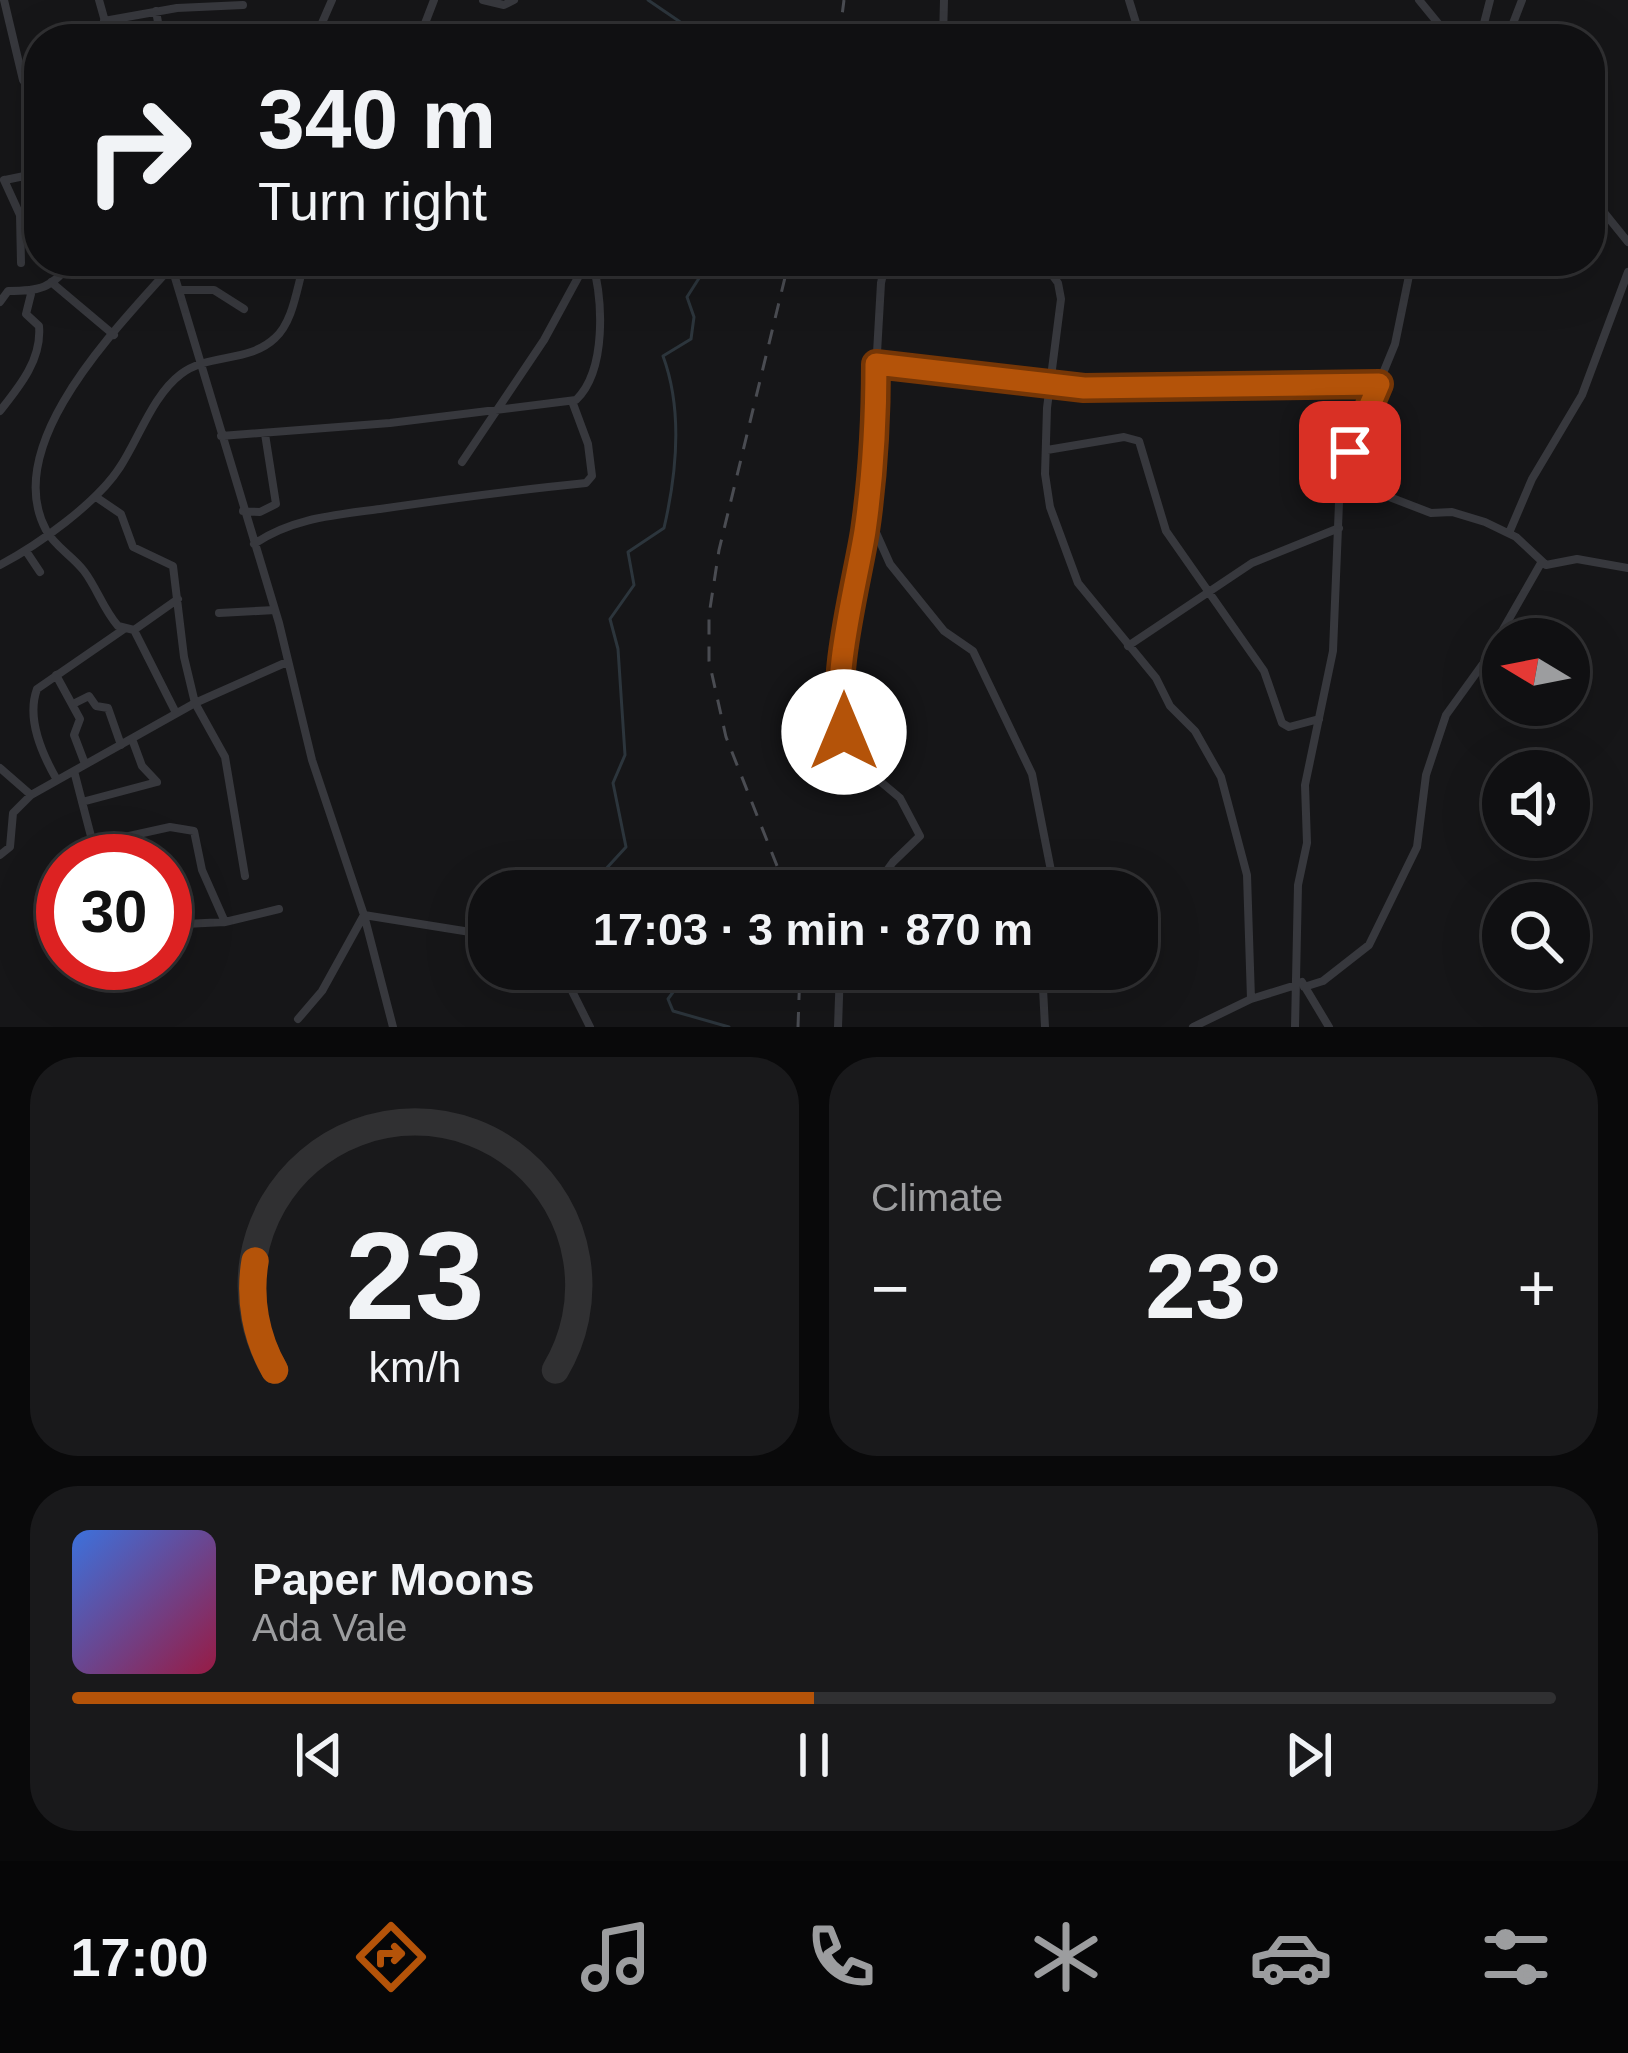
<!DOCTYPE html>
<html lang="en">
<head>
<meta charset="utf-8">
<style>
	:root { --surface:#101012; --page:#19191b; --text:#f1f3f6; --muted:#9c9d9f; --line:#303032; --accent:#b45309 }
	body { margin:0; font-family:Helvetica,sans-serif; background:var(--page); color:var(--text); height:100vh; display:flex; flex-direction:column; font-size:45px; white-space:nowrap }
	* { box-sizing:border-box; margin:0 }
	p { font-size:39px; color:var(--muted) }
	.icon { flex:none; width:66px; height:66px; fill:none; stroke:currentColor; stroke-width:2; stroke-linecap:round; stroke-linejoin:round }
	.map { position:relative; height:1027px; overflow:hidden }
	.drawer { display:flex; flex-direction:column; gap:30px; padding:30px; background:#09090a; flex:1 }
	.drawer>* { flex:none }
	.guide { position:absolute; left:24px; top:24px; width:1581px; height:252px; border-radius:48px; box-shadow:0 12px 48px #0002,0 0 0 3px var(--line); background:#101012; color:var(--text); overflow:hidden }
	.needle { width:78px; rotate:280deg }
	.tools { position:absolute; left:1482px; top:618px; display:grid; gap:24px }
	.tools a { display:grid; place-items:center; width:108px; height:108px; border-radius:50%; background:var(--surface); box-shadow:0 12px 48px #0002,0 0 0 3px var(--line); font-size:60px }
	.speed { position:absolute; left:36px; top:834px; display:flex; gap:24px; font-size:60px; font-weight:700; text-align:center }
	.speed>* { display:grid; place-content:center; width:156px; height:156px; border-radius:50%; background:var(--surface); box-shadow:0 12px 48px #0002,0 0 0 3px var(--line); line-height:1 }
	.speed .limit { border:18px solid #d22; background:#fff; color:#111 }
	.pin { position:absolute; display:grid; place-items:center; width:102px; height:102px; color:#fff; margin:-51px; border-radius:24px; box-shadow:0 6px 18px #0006 }
	.me { position:absolute; width:132px; margin:-66px; rotate:0deg; stroke-linejoin:round; filter:drop-shadow(0 0 9px #0008) }
	.turn { display:flex; align-items:center; gap:42px; height:252px; padding:0 36px; font-size:54px }
	.turn .icon { width:156px; height:156px; stroke-width:2.5 }
	.turn b { display:block; font-size:84px; line-height:102px }
	.big { font-size:90px; font-weight:700; line-height:1.1 }
	.drawer .card { flex:1; display:flex; flex-direction:column; justify-content:center; gap:18px; min-width:0; padding:0 42px; border-radius:48px; background:var(--page) }
	.drawer .dial { align-items:center; gap:0 }
	.dial svg { height:312px; overflow:visible; fill:none; stroke:var(--line); stroke-width:7; stroke-linecap:round; text-anchor:middle }
	.dial text { fill:var(--text); stroke:none }
	.song { display:flex; align-items:center; gap:36px }
	.cover { width:144px; height:144px; border-radius:18px; background:linear-gradient(135deg,hsl(220 70% 55%),hsl(340 70% 35%)) }
	.played { height:12px; border-radius:6px; background:linear-gradient(90deg,var(--accent) 50%,var(--line) 50%) }
	.keys { display:flex; justify-content:space-around; direction:ltr }
	.heat { display:flex; justify-content:space-between; align-items:center; font-size:66px; direction:ltr }
	.drawer .tiles { flex:1; display:grid; gap:30px; grid-template-columns:1fr 1fr }
	.card:last-child { grid-column:span 2 }
	.trip { position:absolute; left:468px; top:870px; width:690px; height:120px; border-radius:48px; background:var(--surface); box-shadow:0 12px 48px #0002,0 0 0 3px var(--line); font-weight:700; line-height:120px; text-align:center }
	.tab-bar { display:flex; height:192px; justify-content:space-around; align-items:center; background:#060607; color:var(--muted) }
	.tab-bar .icon { width:84px; height:84px }
	.tab-bar .on { color:var(--accent) }
	.tab-bar b { font-size:54px; color:var(--text) }
	.map>svg:first-child { display:block }
	.lines { fill:none; stroke-linecap:round; stroke-linejoin:round }
	.stream { stroke:#2c353c; stroke-width:3 }
	.street { stroke:#37383d; stroke-width:8 }
	.rail { stroke:#4a4c52; stroke-width:3; stroke-dasharray:15 12; stroke-linecap:butt }
	.route-casing { stroke:#753606; stroke-width:30 }
	.route { stroke:#b45309; stroke-width:21 }
</style>
</head>
<body>
<div class="map">
<svg width="1628" height="1027" viewBox="0 0 1628 1027">
	<rect width="100%" height="100%" fill="#161618"/>
	<g class="lines">
		<!-- stream -->
		<path class="stream" d="M648,0L689,28L687,39
			M614,891L604,871L626,847L613,783L625,755L618,649L610,619L634,585L628,552L664,528C677,472 683,410 663,356L691,339L694,317L687,297L710,261
			M690,969L668,999L673,1011L729,1027"/>
		<!-- street -->
		<path class="street" d="M4,0L23,80L39,103
			M99,0L110,39
			M483,0L504,5L514,0
			M1129,0L1141,39
			M1419,0L1451,39
			M156,11L161,39
			M104,21L177,8L243,5
			M315,39L332,0
			M419,39L434,0
			M943,39L944,0
			M1480,39L1490,0
			M1507,39L1522,0
			M4,180L20,215L21,263
			M5,180L39,173
			M1590,195L1628,242
			M170,261L279,623L312,760L364,915L393,1027
			M1042,261L1058,283L1061,299L1047,408L1045,474L1050,507L1078,583L1156,678L1170,706L1195,731L1221,777L1247,875L1251,999
			M304,263L374,261
			M170,268C118,327 0,444 46,530C54,546 73,556 84,571C97,588 103,609 118,626L134,630L178,599
			M51,282L114,335
			M179,290H214L244,309
			M0,302L8,291C40,291 51,289 73,261
			M876,364L1084,388L1379,384
			M0,411C20,386 42,359 39,326L26,314L31,294
			M221,436L390,423L576,400C607,370 603,299 592,261
			M1047,450L1124,437L1139,441L1166,531L1264,671L1282,723L1289,727L1319,719
			M462,462L544,340L587,261
			M1340,478L1431,513L1452,512L1485,522L1516,537L1546,565L1577,559L1628,568
			M96,497L121,514L133,547L173,566L184,657L195,703L225,757L245,876
			M243,511L260,512L276,504L265,434
			M869,517L890,564L944,631L973,651L1032,774L1055,891
			M1509,533L1532,479L1582,395L1628,272
			M254,544C292,518 335,515 380,509C448,499 516,490 586,483L592,476L588,444L572,401
			M26,551L40,572
			M0,565C38,545 97,503 120,467C139,438 153,395 181,374C208,353 249,363 275,338C294,321 297,285 305,261
			M219,613L275,610
			M134,630L176,713
			M1128,646L1252,563L1339,528
			M56,675L80,719L74,735L85,764
			M73,704L89,696L96,706L108,708L121,745
			M0,768L31,795
			M74,771L93,844L170,827L194,831L202,870L225,922
			M57,780C42,754 26,719 37,689L124,629
			M82,802L157,782L142,766L132,739
			M121,840L125,861
			M0,855L10,847L13,813L31,795L195,703L287,662
			M872,891L893,862L920,836L900,798L862,766L839,713L852,589L868,510L881,283L886,261
			M165,925L225,922L279,909
			M561,969L590,1027
			M1042,969L1045,1027
			M1302,982L1329,1027
			M1304,987L1323,981L1369,945L1417,847L1426,775L1446,715L1485,661L1541,563
			M298,1019L322,991L364,915L489,935
			M838,1027L840,969
			M1193,1027L1251,999L1296,985
			M1295,1027L1298,885L1307,843L1305,785L1333,651L1340,478L1395,344L1412,261"/>
		<!-- rail -->
		<path class="rail" d="M839,39L844,0
			M787,891L726,737L709,661V615L719,550L789,261
			M798,1027L800,969"/>
	</g>
	<g class="lines">
		<!-- route casing -->
		<g class="route-casing">
			<path id="route" d="M844,732C829,684 857,582 865,531C873,476 876,420 876,364L1084,388L1379,384L1350,452"/>
		</g>
		<!-- route -->
		<use href="#route" class="route"/>
	</g>
</svg>
<div class="tools">
<a><svg class="needle" viewBox="-14 -14 28 28"><path d="M0-13l5 13h-10z" fill="#e53935"/><path d="M0 13l5-13h-10z" fill="#9c9d9f"/></svg></a>
<a><svg class="icon" aria-label="sound" viewBox="0 0 24 24"><path d="M4 9h4l5-4v14l-5-4H4zM17 9q2 3 0 6"/></svg></a>
<a><svg class="icon" aria-label="search" viewBox="0 0 24 24"><circle cx="10" cy="10" r="6"/><path d="M15 15l6 6"/></svg></a>
</div>
<div class="speed"><div class="limit">30</div></div>
<div class="pin" style="left:1350px;top:452px;background:#d93025"><svg class="icon" aria-label="arrive" viewBox="0 0 24 24"><path d="M6 21V4h12l-3 4 3 4H6"/></svg></div>
<svg class="me" style="left:844px;top:732px" viewBox="-20 -20 40 40"><circle r="19" fill="#fff"/><path d="M0-13L10 11 0 6-10 11z" fill="#b45309"/></svg>
<div class="trip">17:03 · 3 min · 870 m</div>
<div class="guide">
<div class="turn"><svg class="icon" aria-label="right" viewBox="0 0 24 24"><path d="M7 20v-9h11M14 6l5 5-5 5"/></svg><div><b>340 m</b>Turn right</div></div>
</div>
</div>
<section class="drawer">
<div class="tiles">
<div class="card dial"><svg viewBox="0 0 100 80">
<path d="M14 69A42 42 0 1 1 86 69"/>
<path d="M14 69A42 42 0 0 1 9 41" stroke="#b45309"/>
<text x="50" y="56" font-size="32" font-weight="700">23</text>
<text x="50" y="72" font-size="11">km/h</text>
</svg></div>
<div class="card"><p>Climate</p>
<div class="heat"><a>−</a><b class="big">23°</b><a>+</a></div>
</div>
<div class="card">
<div class="song"><i class="cover"></i><div><b>Paper Moons</b><p>Ada Vale</p></div></div>
<div class="played"></div>
<div class="keys"><svg class="icon" aria-label="previous" viewBox="0 0 24 24"><path d="M18 5L8 12l10 7zM5 5v14"/></svg><svg class="icon" aria-label="pause" viewBox="0 0 24 24"><path d="M8 5v14M16 5v14"/></svg><svg class="icon" aria-label="next" viewBox="0 0 24 24"><path d="M6 5l10 7-10 7zM19 5v14"/></svg></div>
</div>
</div>
</section>
<nav class="tab-bar">
<b>17:00</b>
<svg class="icon on" aria-label="directions" viewBox="0 0 24 24"><path d="M12 3l9 9-9 9-9-9zM9 14v-3h6M13 9l2 2-2 2"/></svg>
<svg class="icon" aria-label="music" viewBox="0 0 24 24"><path d="M9 18V5l10-2v13"/><circle cx="6" cy="18" r="3"/><circle cx="16" cy="16" r="3"/></svg>
<svg class="icon" aria-label="phone" viewBox="0 0 24 24"><path d="M5 4h4l2 5-3 2q2 4 5 5l2-3 5 2v4C11 20 4 13 5 4z"/></svg>
<svg class="icon" aria-label="climate" viewBox="0 0 24 24"><path d="M12 3v18M4 7l16 10M4 17L20 7"/></svg>
<svg class="icon" aria-label="car" viewBox="0 0 24 24"><path d="M5 17H2v-5l4-1 3-4h7l3 4 3 1v5h-3M9 17h6M6 11h13"/><circle cx="7" cy="17" r="2"/><circle cx="17" cy="17" r="2"/></svg>
<svg class="icon" aria-label="filters" viewBox="0 0 24 24"><path d="M4 7h16M4 17h16"/><circle cx="9" cy="7" r="2"/><circle cx="15" cy="17" r="2"/></svg>
</nav>
</body>
</html>
